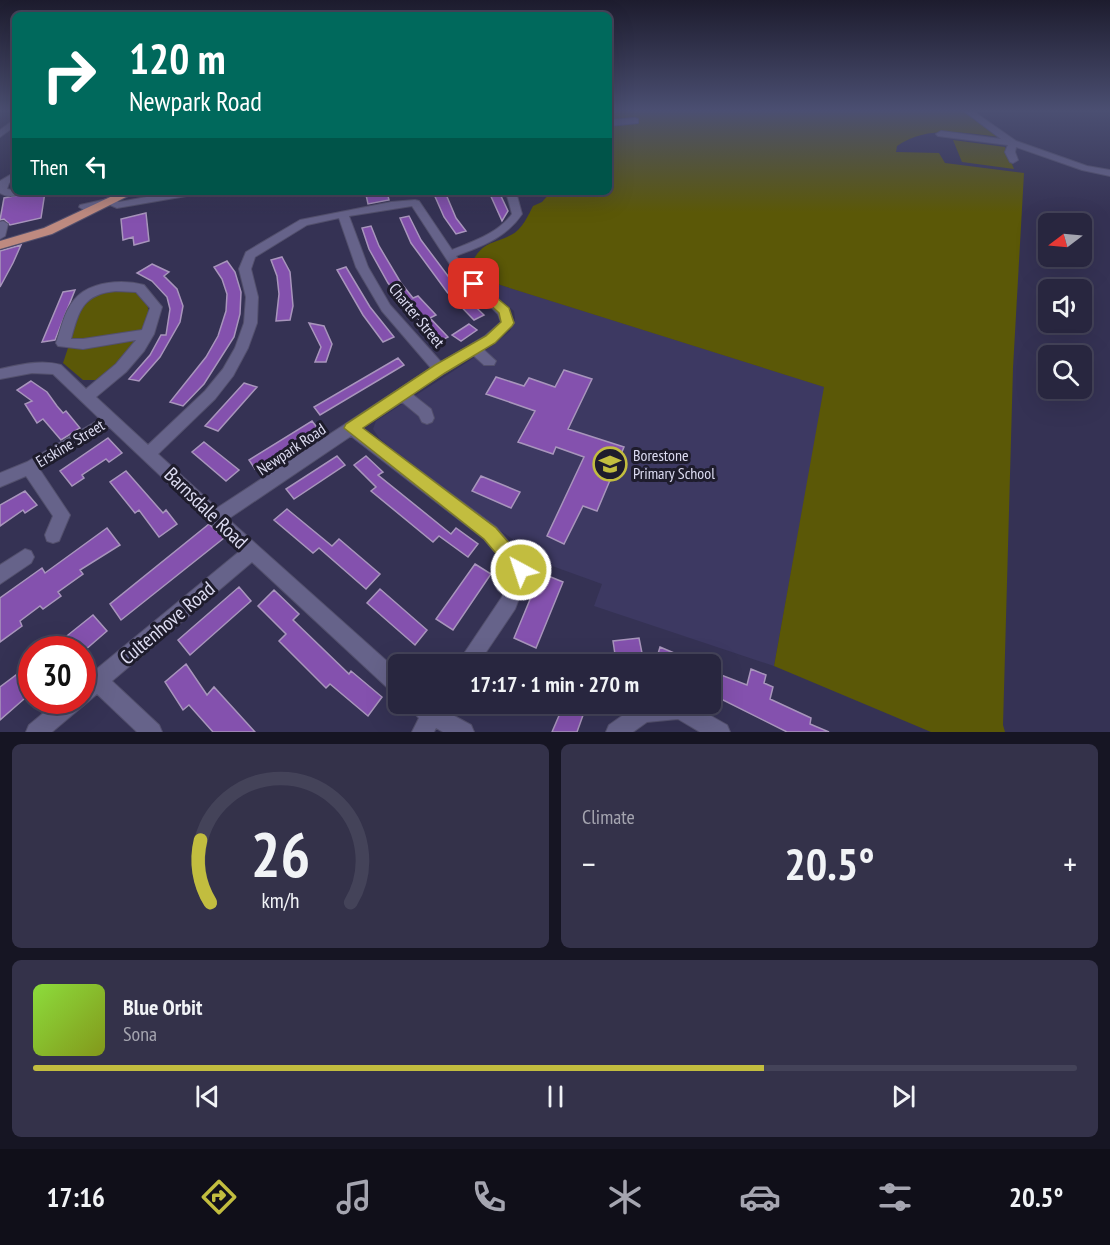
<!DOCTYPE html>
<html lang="en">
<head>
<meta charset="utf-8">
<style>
	:root { --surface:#28263f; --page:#34324a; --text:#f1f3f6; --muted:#a5a5b0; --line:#444359; --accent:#c2bd3f }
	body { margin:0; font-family:"PT Sans Narrow",sans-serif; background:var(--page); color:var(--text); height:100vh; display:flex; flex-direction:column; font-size:22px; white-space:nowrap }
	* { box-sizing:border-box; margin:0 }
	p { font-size:20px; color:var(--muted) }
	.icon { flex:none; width:33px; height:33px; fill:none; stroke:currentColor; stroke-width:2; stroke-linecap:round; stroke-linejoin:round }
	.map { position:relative; height:732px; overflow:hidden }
	.drawer { display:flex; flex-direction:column; gap:12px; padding:12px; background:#161523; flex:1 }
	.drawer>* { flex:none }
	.guide { position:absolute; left:12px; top:12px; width:600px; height:183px; border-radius:9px; box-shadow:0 6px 24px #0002,0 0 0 2px var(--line); background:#00695c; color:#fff; overflow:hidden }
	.needle { width:39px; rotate:254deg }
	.buttons { position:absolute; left:1038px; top:213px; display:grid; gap:12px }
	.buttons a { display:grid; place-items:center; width:54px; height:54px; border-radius:9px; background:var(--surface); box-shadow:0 6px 24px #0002,0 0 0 2px var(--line); font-size:30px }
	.speed { position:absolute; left:18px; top:636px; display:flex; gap:12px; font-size:30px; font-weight:700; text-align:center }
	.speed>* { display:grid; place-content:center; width:78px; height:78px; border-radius:50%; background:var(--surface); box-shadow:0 6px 24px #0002,0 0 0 2px var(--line); line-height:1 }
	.speed .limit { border:9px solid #d22; background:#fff; color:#111 }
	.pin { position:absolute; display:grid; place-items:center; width:51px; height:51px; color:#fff; margin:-26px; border-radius:12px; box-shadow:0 3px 9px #0006 }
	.me { position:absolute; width:66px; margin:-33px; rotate:320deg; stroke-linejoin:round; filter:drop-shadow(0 0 4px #0008) }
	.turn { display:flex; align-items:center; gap:21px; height:126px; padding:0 18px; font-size:27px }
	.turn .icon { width:78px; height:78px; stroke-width:2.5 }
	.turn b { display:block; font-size:42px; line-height:51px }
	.then { display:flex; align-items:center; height:57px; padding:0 18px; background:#0003; gap:12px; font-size:22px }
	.big { font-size:45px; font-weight:700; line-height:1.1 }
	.drawer .card { flex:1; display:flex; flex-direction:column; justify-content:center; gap:9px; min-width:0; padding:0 21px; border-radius:9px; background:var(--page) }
	.drawer .dial { align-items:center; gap:0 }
	.dial svg { height:156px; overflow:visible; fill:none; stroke:var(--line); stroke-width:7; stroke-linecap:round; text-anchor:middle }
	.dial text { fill:var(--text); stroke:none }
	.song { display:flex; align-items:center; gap:18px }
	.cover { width:72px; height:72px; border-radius:9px; background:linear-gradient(135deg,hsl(90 70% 55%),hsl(70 70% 35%)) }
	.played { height:6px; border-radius:3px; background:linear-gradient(90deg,var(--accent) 70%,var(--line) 70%) }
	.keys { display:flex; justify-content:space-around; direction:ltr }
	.heat { display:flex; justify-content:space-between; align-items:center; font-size:33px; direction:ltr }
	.drawer .tiles { flex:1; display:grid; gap:12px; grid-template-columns:1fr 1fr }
	.card:last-child { grid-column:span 2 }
	.trip { position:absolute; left:388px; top:654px; width:333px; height:60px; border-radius:9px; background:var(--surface); box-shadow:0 6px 24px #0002,0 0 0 2px var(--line); font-weight:700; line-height:60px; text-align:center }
	.menu { display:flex; height:96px; justify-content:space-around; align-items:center; background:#100f19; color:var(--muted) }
	.menu .icon { width:42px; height:42px }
	.menu .selected { color:var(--accent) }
	.menu b { font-size:27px; color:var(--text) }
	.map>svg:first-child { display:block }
	.built { fill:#3d3962 }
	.green { fill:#5b5807 }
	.building { fill:#8451ae; stroke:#a895bc; stroke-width:1.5 }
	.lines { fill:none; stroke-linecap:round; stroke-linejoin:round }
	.minor-casing { stroke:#53506d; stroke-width:2 }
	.major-casing { stroke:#53506d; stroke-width:2 }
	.minor { fill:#66638a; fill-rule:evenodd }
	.major { fill:#be8a80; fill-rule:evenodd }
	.route { fill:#c2bd3f; stroke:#7e7b29; stroke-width:1.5 }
	.labels { text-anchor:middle; stroke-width:6; stroke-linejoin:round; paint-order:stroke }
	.street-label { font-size:16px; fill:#dddcf2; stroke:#1e1c2c }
	.poi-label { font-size:16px; fill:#dddcf2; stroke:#1e1c2c; text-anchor:start }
	.near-street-label { font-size:20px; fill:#dddcf2; stroke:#1e1c2c }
</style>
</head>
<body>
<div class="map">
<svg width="1110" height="732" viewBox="0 0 1110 732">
	<rect width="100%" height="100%" fill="#353254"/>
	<!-- built -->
	<path class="built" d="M475,277L825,387L774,666L594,606L602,584L530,558L517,542L441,491L379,438L373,429L376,421L492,346L510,331L515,319L514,311Z"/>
	<!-- green -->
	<path class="green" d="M609,111H963L999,137C964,133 928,125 897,146L896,152L939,153L945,163L1024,173L1013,368L1003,725L1005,732H931L774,666L824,387L475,277L471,264C483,241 491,245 511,235C522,230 529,214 533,206L542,202L551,192H609V127L614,119Z
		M953,140L1005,147L1014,169L962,162Z
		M121,289C184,297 121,361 99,380H83L63,363L81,309C89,294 106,292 121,289Z"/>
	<!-- building -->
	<path class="building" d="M33,192H45L41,218L10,225L4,219L0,220L4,198Z
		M387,192L389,200L368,204L366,195Z
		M433,192H445L456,218L466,231L456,234L444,217Z
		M489,192H499L508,211L502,221Z
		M146,213L149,241L134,245L133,237L123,240L121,219Z
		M409,216L421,240L460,292L484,315L474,320L447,292L411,243L400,218Z
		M371,226L379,246L401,283L413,298L418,296L436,315L430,318L448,337L438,342L388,283L369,249L362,228Z
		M21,245L13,263L0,287V251Z
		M282,257L290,272L293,306L290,320L276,321L279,294L277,276L271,260Z
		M227,261L235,272L241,292L240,314L234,337L204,384L183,406L170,402L206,357L218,336L226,311L227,294L222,279L214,267Z
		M152,264L169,272L164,276L177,289L183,306L180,322L160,357L139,381L129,379L150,355L161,335H166L170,309L167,297L152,281L137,273Z
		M346,267L370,307L394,337L383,342L363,315L337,270Z
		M75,290L55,340L42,342L63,292Z
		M309,323L324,326L332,344L326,362H315L321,347Z
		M469,324L477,330L461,341L452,335Z
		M398,358L404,365L320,415L314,407Z
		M564,370L592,379L568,429L624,447L597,511L583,506L564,544L547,536L584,457L556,447L553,454L518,442L535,411L486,394L496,377L524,386L529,378L555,387Z
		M31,381L47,392L57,406L63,413L66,411L80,428L61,440L43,419L37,423L25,404L32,401L17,390Z
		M244,383L257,387L218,431L205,426Z
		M312,421L319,430L255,469L249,460Z
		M108,438L122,453L109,462L106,459L82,475L84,478L72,486L60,471Z
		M204,442L239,470L226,481L192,452Z
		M337,456L345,465L294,499L286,489Z
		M366,456L383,472L378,475L451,534L456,528L478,544L468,557L439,536L433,542L371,491L376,487L354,465Z
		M126,471L163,513L166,510L177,524L159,537L139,510L135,513L110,482Z
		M481,476L520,492L511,508L472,491Z
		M25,491L37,505L25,513L23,510L0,526V505Z
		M287,509L332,546L339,539L380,574L366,589L319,548L313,553L274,520Z
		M209,524L224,538L121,620L110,604Z
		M107,528L120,545L80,570L83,574L58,592L61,596L43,609L40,606L20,621L22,626L0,642V598L42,568L45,573Z
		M475,564L491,574L453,630L436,619Z
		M541,573L563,582L536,648L514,638Z
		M239,587L251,601L190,655L178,640Z
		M380,589L427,630L415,645L367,603Z
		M274,590L299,614L293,620L349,674L351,671L382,697L368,716L330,684L326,688L279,641L286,634L258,606Z
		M93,615L107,631L85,650H72L63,639Z
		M639,638L643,658L616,661L613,641Z
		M660,647L700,664H655Z
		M32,663V692L0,720V687Z
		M186,664L207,695L214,687L255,732H213L189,705L183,710L165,682Z
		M751,669L766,675L764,683L773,687L770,699L811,718L810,724L829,732H787L711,694V671L747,685Z
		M564,704H587L577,732H552Z"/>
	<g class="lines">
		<!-- minor casing -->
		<g class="minor-casing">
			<path id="minor" d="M964,111H973L1016,141L1087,166L1110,170V176L1082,170L1016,147L1015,152L1018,160L1013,163L1010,162L1005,152L1008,145L938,136L936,134L941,131L1001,139Z
				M635,118L638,119V123L609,126V120Z
				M15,119V126L0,137V130Z
				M15,172V179L9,183L7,189L22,192C17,197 6,197 0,193V181Z
				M174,192H197L192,195L117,208L110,205L84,210L79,207L80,205L112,198L119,202Z
				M506,192H516L522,214C506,238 482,246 456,256C473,281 504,295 514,323L495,342L483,349L496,361L494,365H484L473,355L412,394L431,409L434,418L432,422L427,424L422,422L419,416L402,402L362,428L496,527L527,564L530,570L515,609L478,664H457L502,597L512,572L484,539L351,436L228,519L399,672V695L392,692L252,562L112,681L159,725L162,732H137L97,694L52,732H26L29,725L59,700H82V681L240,551L109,427L40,470L70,515L59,541L53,543L47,541L45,535L53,516L26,476L0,487V473L27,462L100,419L53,374L32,373L0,379V369C20,365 41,359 61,365L86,389L116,364L136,340L83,349L58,346L56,343C61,329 64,312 74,300C89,281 123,279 144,285L162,307L154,334L144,351L126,372L96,397L148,445L205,391L223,369L235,348L244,323L246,297L239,269L246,252L300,220L391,202L415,200L419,201L452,250C474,241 497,234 512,214ZM412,206L455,272L498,314L501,322L485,336L441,362L390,305L368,267L349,216ZM339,218L356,267L382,311L431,368L217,508L158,454L215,399L233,376L248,348L257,323L258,297L251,269L255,257L307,225ZM116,291L136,292L150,308L142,330L83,339H71C79,310 83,294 116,291Z
				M3,221L8,224L5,236L0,239V222Z
				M25,549L31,551L34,557L31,563L0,584V565Z
				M409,704H450L447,712L471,725L474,732H443L436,728L434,732H412L419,718L412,711Z
				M639,704H690L727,725L730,732H700L678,719L647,722L633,732H606L609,725Z"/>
		</g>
		<!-- major casing -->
		<g class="major-casing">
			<path id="major" d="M121,192H136L52,234L0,249V241L44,228Z"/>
		</g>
		<!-- minor -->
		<use href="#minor" class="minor"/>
		<!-- major -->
		<use href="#major" class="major"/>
	</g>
	<!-- sky -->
	<linearGradient id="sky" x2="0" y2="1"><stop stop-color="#1d1c2e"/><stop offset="0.52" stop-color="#4b4f72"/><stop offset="1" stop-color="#4b4f72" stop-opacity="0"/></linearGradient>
	<rect width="1110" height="213" fill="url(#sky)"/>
	<!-- route -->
	<path class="route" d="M474,279L509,308L514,323L512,326L495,343L445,373L363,428L496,528L527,564L530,570L527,576L521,579L515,576L484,539L344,428L346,424L435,365L486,336L501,322L499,313L470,286V281Z"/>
	<!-- icons -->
	<defs>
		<g id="school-ring" transform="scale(1.725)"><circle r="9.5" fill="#1e1c2c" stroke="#c2bd3f" stroke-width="1.5"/><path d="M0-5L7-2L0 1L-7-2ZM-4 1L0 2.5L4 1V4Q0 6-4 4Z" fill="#c2bd3f"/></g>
	</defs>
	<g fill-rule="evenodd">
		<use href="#school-ring" x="610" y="464"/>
	</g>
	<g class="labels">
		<!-- street labels -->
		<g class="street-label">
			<text transform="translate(417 315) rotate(51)" y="6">Charter Street</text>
			<text transform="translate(70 443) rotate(-31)" y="6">Erskine Street</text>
			<text transform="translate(291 449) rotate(-34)" y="6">Newpark Road</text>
		</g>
		<!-- poi labels -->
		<g class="poi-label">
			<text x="633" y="461">Borestone<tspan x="633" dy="18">Primary School</tspan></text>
		</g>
		<!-- near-street labels -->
		<g class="near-street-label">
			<text transform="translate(206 508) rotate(44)" y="7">Barnsdale Road</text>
			<text transform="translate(167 623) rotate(-40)" y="7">Cultenhove Road</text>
		</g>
	</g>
</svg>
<div class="buttons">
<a><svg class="needle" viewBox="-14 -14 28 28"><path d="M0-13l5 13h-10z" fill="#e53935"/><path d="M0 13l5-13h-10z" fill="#a5a5b0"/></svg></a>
<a><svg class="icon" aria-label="sound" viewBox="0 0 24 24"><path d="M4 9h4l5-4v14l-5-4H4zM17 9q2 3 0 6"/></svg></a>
<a><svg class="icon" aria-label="search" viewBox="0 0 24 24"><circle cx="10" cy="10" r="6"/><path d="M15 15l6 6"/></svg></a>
</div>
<div class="speed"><div class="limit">30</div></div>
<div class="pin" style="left:474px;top:284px;background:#d93025"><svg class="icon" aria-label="arrive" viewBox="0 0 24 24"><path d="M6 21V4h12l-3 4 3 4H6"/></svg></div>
<svg class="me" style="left:521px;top:570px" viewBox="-20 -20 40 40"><circle r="17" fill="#c2bd3f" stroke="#fff" stroke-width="3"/><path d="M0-11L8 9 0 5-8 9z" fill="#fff"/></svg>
<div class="trip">17:17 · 1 min · 270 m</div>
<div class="guide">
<div class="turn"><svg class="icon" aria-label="right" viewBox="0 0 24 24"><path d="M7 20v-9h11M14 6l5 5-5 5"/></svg><div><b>120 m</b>Newpark Road</div></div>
<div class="then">Then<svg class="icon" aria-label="left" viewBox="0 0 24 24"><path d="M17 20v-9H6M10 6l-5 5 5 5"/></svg></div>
</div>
</div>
<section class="drawer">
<div class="tiles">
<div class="card dial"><svg viewBox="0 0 100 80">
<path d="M14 69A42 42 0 1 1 86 69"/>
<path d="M14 69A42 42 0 0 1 9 37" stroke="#c2bd3f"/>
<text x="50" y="56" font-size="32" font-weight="700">26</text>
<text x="50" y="72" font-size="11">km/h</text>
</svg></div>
<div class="card"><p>Climate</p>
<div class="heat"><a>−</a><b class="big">20.5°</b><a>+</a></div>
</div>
<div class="card">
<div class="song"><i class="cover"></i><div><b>Blue Orbit</b><p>Sona</p></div></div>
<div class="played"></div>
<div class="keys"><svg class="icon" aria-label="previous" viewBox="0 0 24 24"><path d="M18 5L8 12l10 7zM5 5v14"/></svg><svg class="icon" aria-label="pause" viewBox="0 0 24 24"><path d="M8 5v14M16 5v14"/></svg><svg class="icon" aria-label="next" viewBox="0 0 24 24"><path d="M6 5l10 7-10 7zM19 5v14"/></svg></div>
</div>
</div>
</section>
<nav class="menu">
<b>17:16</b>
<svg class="icon selected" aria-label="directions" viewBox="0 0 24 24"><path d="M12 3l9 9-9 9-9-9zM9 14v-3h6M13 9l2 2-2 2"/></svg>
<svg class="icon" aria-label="music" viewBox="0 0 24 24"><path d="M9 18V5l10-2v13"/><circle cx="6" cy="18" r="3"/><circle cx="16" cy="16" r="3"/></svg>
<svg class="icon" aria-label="phone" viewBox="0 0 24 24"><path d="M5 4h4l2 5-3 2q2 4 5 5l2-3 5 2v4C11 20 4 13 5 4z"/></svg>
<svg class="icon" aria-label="climate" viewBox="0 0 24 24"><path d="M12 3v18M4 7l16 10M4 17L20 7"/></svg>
<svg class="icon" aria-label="car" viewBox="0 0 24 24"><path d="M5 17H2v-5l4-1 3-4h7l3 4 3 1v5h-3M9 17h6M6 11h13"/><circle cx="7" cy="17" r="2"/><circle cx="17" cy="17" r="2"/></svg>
<svg class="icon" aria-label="filters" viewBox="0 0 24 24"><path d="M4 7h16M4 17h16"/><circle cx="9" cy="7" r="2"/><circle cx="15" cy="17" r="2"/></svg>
<b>20.5°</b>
</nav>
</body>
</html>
